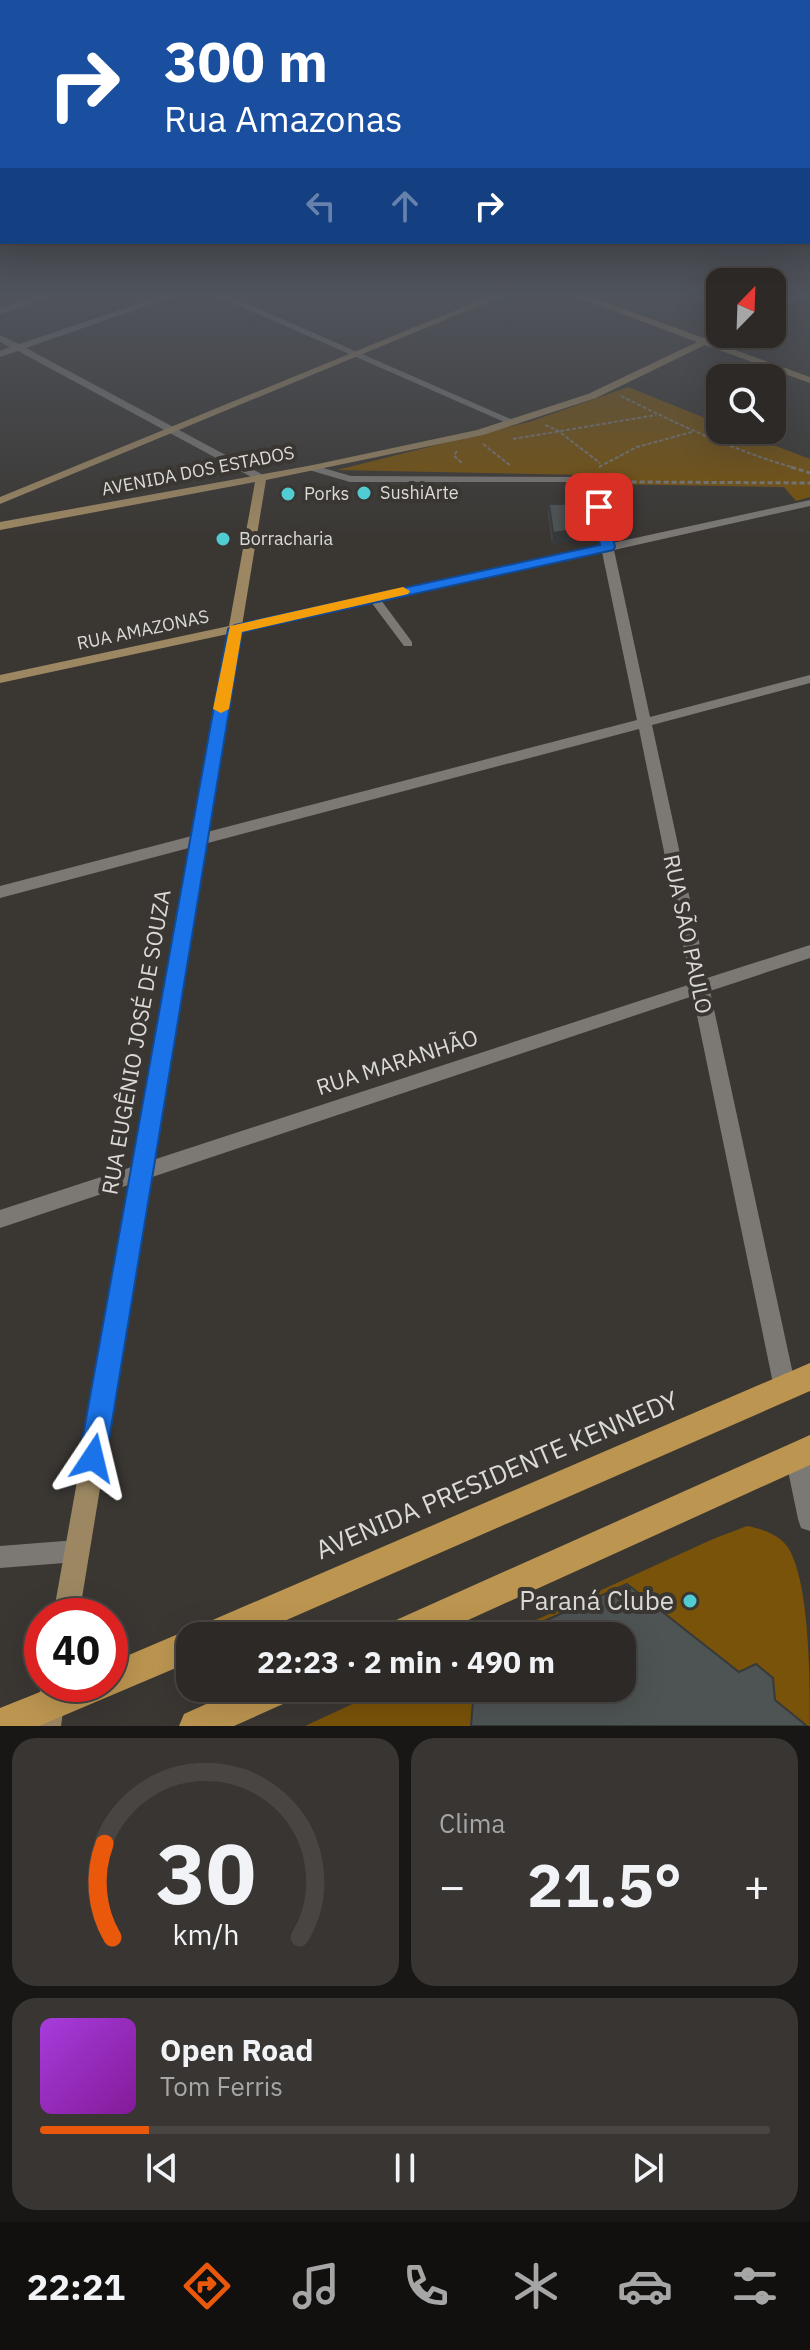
<!DOCTYPE html>
<html lang="pt">
<head>
<meta charset="utf-8">
<style>
	:root { --surface:#2c2926; --page:#383532; --text:#f1f3f6; --muted:#a6a6a7; --line:#484543; --accent:#ea580c }
	body { margin:0; font-family:"IBM Plex Sans",sans-serif; background:var(--page); color:var(--text); height:100vh; display:flex; flex-direction:column; font-size:30px; white-space:nowrap }
	* { box-sizing:border-box; margin:0 }
	p { font-size:26px; color:var(--muted) }
	.icon { flex:none; width:44px; height:44px; fill:none; stroke:currentColor; stroke-width:2; stroke-linecap:round; stroke-linejoin:round }
	.map { position:relative; height:1726px; overflow:hidden }
	.side { display:flex; flex-direction:column; gap:12px; padding:12px; background:#181715; flex:1 }
	.side>* { flex:none }
	.top-card { position:absolute; left:0px; top:0px; width:810px; height:244px; box-shadow:0 8px 32px #0002,0 0 0 2px var(--line); background:#1a4fa0; color:#fff; overflow:hidden }
	.needle { width:52px; rotate:23deg }
	.buttons { position:absolute; left:706px; top:268px; display:grid; gap:16px }
	.buttons a { display:grid; place-items:center; width:80px; height:80px; border-radius:16px; background:var(--surface); box-shadow:0 8px 32px #0002,0 0 0 2px var(--line); font-size:40px }
	.speed { position:absolute; left:24px; top:1598px; display:flex; gap:16px; font-size:40px; font-weight:700; text-align:center }
	.speed>* { display:grid; place-content:center; width:104px; height:104px; border-radius:50%; background:var(--surface); box-shadow:0 8px 32px #0002,0 0 0 2px var(--line); line-height:1 }
	.speed .limit { border:12px solid #d22; background:#fff; color:#111 }
	.pin { position:absolute; display:grid; place-items:center; width:68px; height:68px; color:#fff; margin:-34px; border-radius:16px; box-shadow:0 4px 12px #0006 }
	.me { position:absolute; width:88px; margin:-44px; rotate:10deg; stroke-linejoin:round; filter:drop-shadow(0 0 6px #0008) }
	.turn { display:flex; align-items:center; gap:28px; height:168px; padding:0 32px; font-size:36px }
	.turn .icon { width:104px; height:104px; stroke-width:2.5 }
	.turn b { display:block; font-size:56px; line-height:68px }
	.lanes { display:flex; align-items:center; height:76px; padding:0 32px; background:#0003; justify-content:center; gap:40px; direction:ltr }
	.lanes .off { opacity:.35 }
	.big { font-size:60px; font-weight:800; line-height:1.1 }
	.side .tile { flex:1; display:flex; flex-direction:column; justify-content:center; gap:12px; min-width:0; padding:0 28px; border-radius:24px; background:var(--page) }
	.side .dial { align-items:center; gap:0 }
	.dial svg { height:208px; overflow:visible; fill:none; stroke:var(--line); stroke-width:7; stroke-linecap:round; text-anchor:middle }
	.dial text { fill:var(--text); stroke:none }
	.song { display:flex; align-items:center; gap:24px }
	.cover { width:96px; height:96px; border-radius:12px; background:linear-gradient(135deg,hsl(280 70% 55%),hsl(290 70% 35%)) }
	.played { height:8px; border-radius:4px; background:linear-gradient(90deg,var(--accent) 15%,var(--line) 15%) }
	.keys { display:flex; justify-content:space-around; direction:ltr }
	.heat { display:flex; justify-content:space-between; align-items:center; font-size:44px; direction:ltr }
	.side .tiles { flex:1; display:grid; gap:12px; grid-template-columns:1fr 1fr }
	.tile:last-child { grid-column:span 2 }
	.trip { position:absolute; left:176px; top:1622px; width:460px; height:80px; border-radius:24px; background:var(--surface); box-shadow:0 8px 32px #0002,0 0 0 2px var(--line); font-weight:800; line-height:80px; text-align:center }
	.menu { display:flex; height:128px; justify-content:space-around; align-items:center; background:#12100f; color:var(--muted) }
	.menu .icon { width:56px; height:56px }
	.menu .selected { color:var(--accent) }
	.menu b { font-size:36px; color:var(--text) }
	.map>svg:first-child { display:block }
	.green { fill:#795309 }
	.lines { fill:none; stroke-linecap:round; stroke-linejoin:round }
	.path-far1 { stroke:#7d7a77; stroke-width:2; stroke-dasharray:4 2; stroke-linecap:butt }
	.path { stroke:#7d7a77; stroke-width:3; stroke-dasharray:5 3; stroke-linecap:butt }
	.lane { fill:#7c7975; fill-rule:evenodd }
	.street { fill:#7c7975; fill-rule:evenodd }
	.secondary { fill:#9c8762; fill-rule:evenodd }
	.primary { fill:#bc9550; fill-rule:evenodd }
	.wall { fill:#434748 }
	.shaded-wall { fill:#373a3b }
	.building { fill:#4e5354; stroke:#373a3b; stroke-width:2 }
	.route { fill:#1a73e8; stroke:#114b97; stroke-width:2 }
	.slow { fill:#f59e0b }
	.poi-dot { fill:#51ccd2; stroke:#3a3733; stroke-width:3 }
	.labels { text-anchor:middle; stroke-width:8; stroke-linejoin:round; paint-order:stroke }
	.far-street-label { font-size:18px; fill:#dcdad8; stroke:#3a3733 }
	.far-poi-label { font-size:18px; fill:#dcdad8; stroke:#3a3733; text-anchor:start }
	.street-label { font-size:22px; fill:#dcdad8; stroke:#3a3733 }
	.near-street-label { font-size:26px; fill:#dcdad8; stroke:#3a3733 }
	.near-poi-label { font-size:26px; fill:#dcdad8; stroke:#3a3733; text-anchor:end }
</style>
</head>
<body>
<div class="map">
<svg width="810" height="1726" viewBox="0 0 810 1726">
	<rect width="100%" height="100%" fill="#3a3733"/>
	<!-- green -->
	<path class="green" d="M628,387L720,424V430H734L810,459V497L796,501L784,487L606,484L598,477L587,475L337,470L532,421Z
		M747,1526C763,1529 780,1535 789,1549C810,1586 810,1682 810,1726H305L387,1688H622V1636H501L713,1539Z"/>
	<g class="lines">
		<!-- path-far1 -->
		<path class="path-far1" d="M621,396C679,425 735,451 798,469
			M545,425L557,430L600,463
			M513,439L656,415
			M483,444L511,466
			M457,451L454,456L463,464
			M599,467L637,447L692,432"/>
		<!-- path -->
		<path class="path" d="M791,467L810,473
			M608,478L634,482L810,483"/>
		<!-- lane -->
		<path class="lane" d="M374,595L378,596L412,642V646H404L368,598Z
			M77,1540L85,1543L88,1551L85,1559L77,1562L0,1568V1546Z"/>
		<!-- street -->
		<path class="street" d="M40,295H53L0,314V308Z
			M165,295H178L26,348L265,476V480H257L18,351L0,357V351L10,347L0,342V335L19,344Z
			M215,295H227L520,423L511,425Z
			M313,465L351,476L597,477L612,543L810,500V506L614,550L650,717L810,675V683L652,725L707,978L810,945V958L710,991L796,1388L793,1396L785,1399L777,1396L774,1388L693,996L0,1228V1210L691,984L639,729L0,898V886L637,720L602,552L235,633L230,632V626L235,625L601,545L588,482H350L309,470L308,468Z
			M797,1444L805,1448L810,1462V1531L801,1528L798,1519L785,1456L789,1448Z"/>
		<!-- secondary -->
		<path class="secondary" d="M493,295H505L0,504V497Z
			M572,295H585L704,338L720,331V334H726L713,342L810,377V383L705,345L596,398L483,435L266,480L79,1616H53L228,634L0,683V675L229,626L255,482L0,530V522L313,465L477,430L588,394L697,342Z
			M795,295H806L772,313V307Z
			M42,1681V1684H67L61,1726H33Z"/>
		<!-- primary -->
		<path class="primary" d="M810,1363V1391L250,1636H190V1662L39,1726H0V1708L60,1684H110V1663L190,1629L198,1632L201,1625Z
			M810,1435V1465L433,1636H380L385,1625Z
			M242,1688H297L292,1700L234,1726H179L184,1714Z"/>
	</g>
	<!-- wall -->
	<path class="wall" d="M549,504L586,523L585,534L580,539L552,544L548,514Z"/>
	<!-- shaded-wall -->
	<path class="shaded-wall" d="M586,523L585,534L580,539L552,544L553,533Z"/>
	<!-- building -->
	<path class="building" d="M549,504H581L586,523L581,529L553,533Z
		M627,1584L739,1672L756,1664L773,1678L775,1700L807,1726H471L474,1688H622V1636H511Z"/>
	<!-- sky -->
	<linearGradient id="sky" x2="0" y2="1"><stop stop-color="#201e1c"/><stop offset="0.55" stop-color="#4f535b"/><stop offset="1" stop-color="#4f535b" stop-opacity="0"/></linearGradient>
	<rect width="810" height="537" fill="url(#sky)"/>
	<!-- route -->
	<path class="route" d="M599,503L606,507L615,547L613,550L242,632L106,1458L102,1467L93,1471L83,1467L79,1458L228,629L235,625L600,545L593,507Z"/>
	<!-- slow -->
	<path class="slow" d="M403,587L410,591L408,594L242,632L229,709L221,713L213,709L230,626Z"/>
	<!-- markers -->
	<g class="poi-dot">
		<circle cx="364" cy="493" r="8"/>
		<circle cx="288" cy="494" r="8"/>
		<circle cx="223" cy="539" r="8"/>
		<circle cx="690" cy="1601" r="8"/>
	</g>
	<g class="labels">
		<!-- far-street labels -->
		<g class="far-street-label">
			<text transform="translate(198 471) rotate(-11)" y="6">AVENIDA DOS ESTADOS</text>
			<text transform="translate(143 630) rotate(-12)" y="6">RUA AMAZONAS</text>
		</g>
		<!-- far-poi labels -->
		<g class="far-poi-label">
			<text x="380" y="499">SushiArte</text>
			<text x="304" y="500">Porks</text>
			<text x="239" y="545">Borracharia</text>
		</g>
		<!-- street labels -->
		<g class="street-label">
			<text transform="translate(688 934) rotate(78)" y="8">RUA SÃO PAULO</text>
			<text transform="translate(136 1042) rotate(-80)" y="8">RUA EUGÊNIO JOSÉ DE SOUZA</text>
			<text transform="translate(397 1062) rotate(-18)" y="8">RUA MARANHÃO</text>
		</g>
		<!-- near-street labels -->
		<g class="near-street-label">
			<text transform="translate(497 1475) rotate(-23)" y="9">AVENIDA PRESIDENTE KENNEDY</text>
		</g>
		<!-- near-poi labels -->
		<g class="near-poi-label">
			<text x="674" y="1610">Paraná Clube</text>
		</g>
	</g>
</svg>
<div class="buttons">
<a><svg class="needle" viewBox="-14 -14 28 28"><path d="M0-13l5 13h-10z" fill="#e53935"/><path d="M0 13l5-13h-10z" fill="#a6a6a7"/></svg></a>
<a><svg class="icon" aria-label="search" viewBox="0 0 24 24"><circle cx="10" cy="10" r="6"/><path d="M15 15l6 6"/></svg></a>
</div>
<div class="speed"><div class="limit">40</div></div>
<div class="pin" style="left:599px;top:507px;background:#d93025"><svg class="icon" aria-label="arrive" viewBox="0 0 24 24"><path d="M6 21V4h12l-3 4 3 4H6"/></svg></div>
<svg class="me" style="left:93px;top:1458px" viewBox="-20 -20 40 40"><path d="M0-17L14 15 0 8-14 15z" fill="#1a73e8" stroke="#fff" stroke-width="4"/></svg>
<div class="trip">22:23 · 2 min · 490 m</div>
<div class="top-card">
<div class="turn"><svg class="icon" aria-label="right" viewBox="0 0 24 24"><path d="M7 20v-9h11M14 6l5 5-5 5"/></svg><div><b>300 m</b>Rua Amazonas</div></div>
<div class="lanes"><svg class="icon off" aria-label="left" viewBox="0 0 24 24"><path d="M17 20v-9H6M10 6l-5 5 5 5"/></svg><svg class="icon off" aria-label="ahead" viewBox="0 0 24 24"><path d="M12 20V5M6 11l6-6 6 6"/></svg><svg class="icon" aria-label="right" viewBox="0 0 24 24"><path d="M7 20v-9h11M14 6l5 5-5 5"/></svg></div>
</div>
</div>
<section class="side">
<div class="tiles">
<div class="tile dial"><svg viewBox="0 0 100 80">
<path d="M14 69A42 42 0 1 1 86 69"/>
<path d="M14 69A42 42 0 0 1 11 33" stroke="#ea580c"/>
<text x="50" y="56" font-size="32" font-weight="700">30</text>
<text x="50" y="72" font-size="11">km/h</text>
</svg></div>
<div class="tile"><p>Clima</p>
<div class="heat"><a>−</a><b class="big">21.5°</b><a>+</a></div>
</div>
<div class="tile">
<div class="song"><i class="cover"></i><div><b>Open Road</b><p>Tom Ferris</p></div></div>
<div class="played"></div>
<div class="keys"><svg class="icon" aria-label="previous" viewBox="0 0 24 24"><path d="M18 5L8 12l10 7zM5 5v14"/></svg><svg class="icon" aria-label="pause" viewBox="0 0 24 24"><path d="M8 5v14M16 5v14"/></svg><svg class="icon" aria-label="next" viewBox="0 0 24 24"><path d="M6 5l10 7-10 7zM19 5v14"/></svg></div>
</div>
</div>
</section>
<nav class="menu">
<b>22:21</b>
<svg class="icon selected" aria-label="directions" viewBox="0 0 24 24"><path d="M12 3l9 9-9 9-9-9zM9 14v-3h6M13 9l2 2-2 2"/></svg>
<svg class="icon" aria-label="music" viewBox="0 0 24 24"><path d="M9 18V5l10-2v13"/><circle cx="6" cy="18" r="3"/><circle cx="16" cy="16" r="3"/></svg>
<svg class="icon" aria-label="phone" viewBox="0 0 24 24"><path d="M5 4h4l2 5-3 2q2 4 5 5l2-3 5 2v4C11 20 4 13 5 4z"/></svg>
<svg class="icon" aria-label="climate" viewBox="0 0 24 24"><path d="M12 3v18M4 7l16 10M4 17L20 7"/></svg>
<svg class="icon" aria-label="car" viewBox="0 0 24 24"><path d="M5 17H2v-5l4-1 3-4h7l3 4 3 1v5h-3M9 17h6M6 11h13"/><circle cx="7" cy="17" r="2"/><circle cx="17" cy="17" r="2"/></svg>
<svg class="icon" aria-label="filters" viewBox="0 0 24 24"><path d="M4 7h16M4 17h16"/><circle cx="9" cy="7" r="2"/><circle cx="15" cy="17" r="2"/></svg>
</nav>
</body>
</html>
